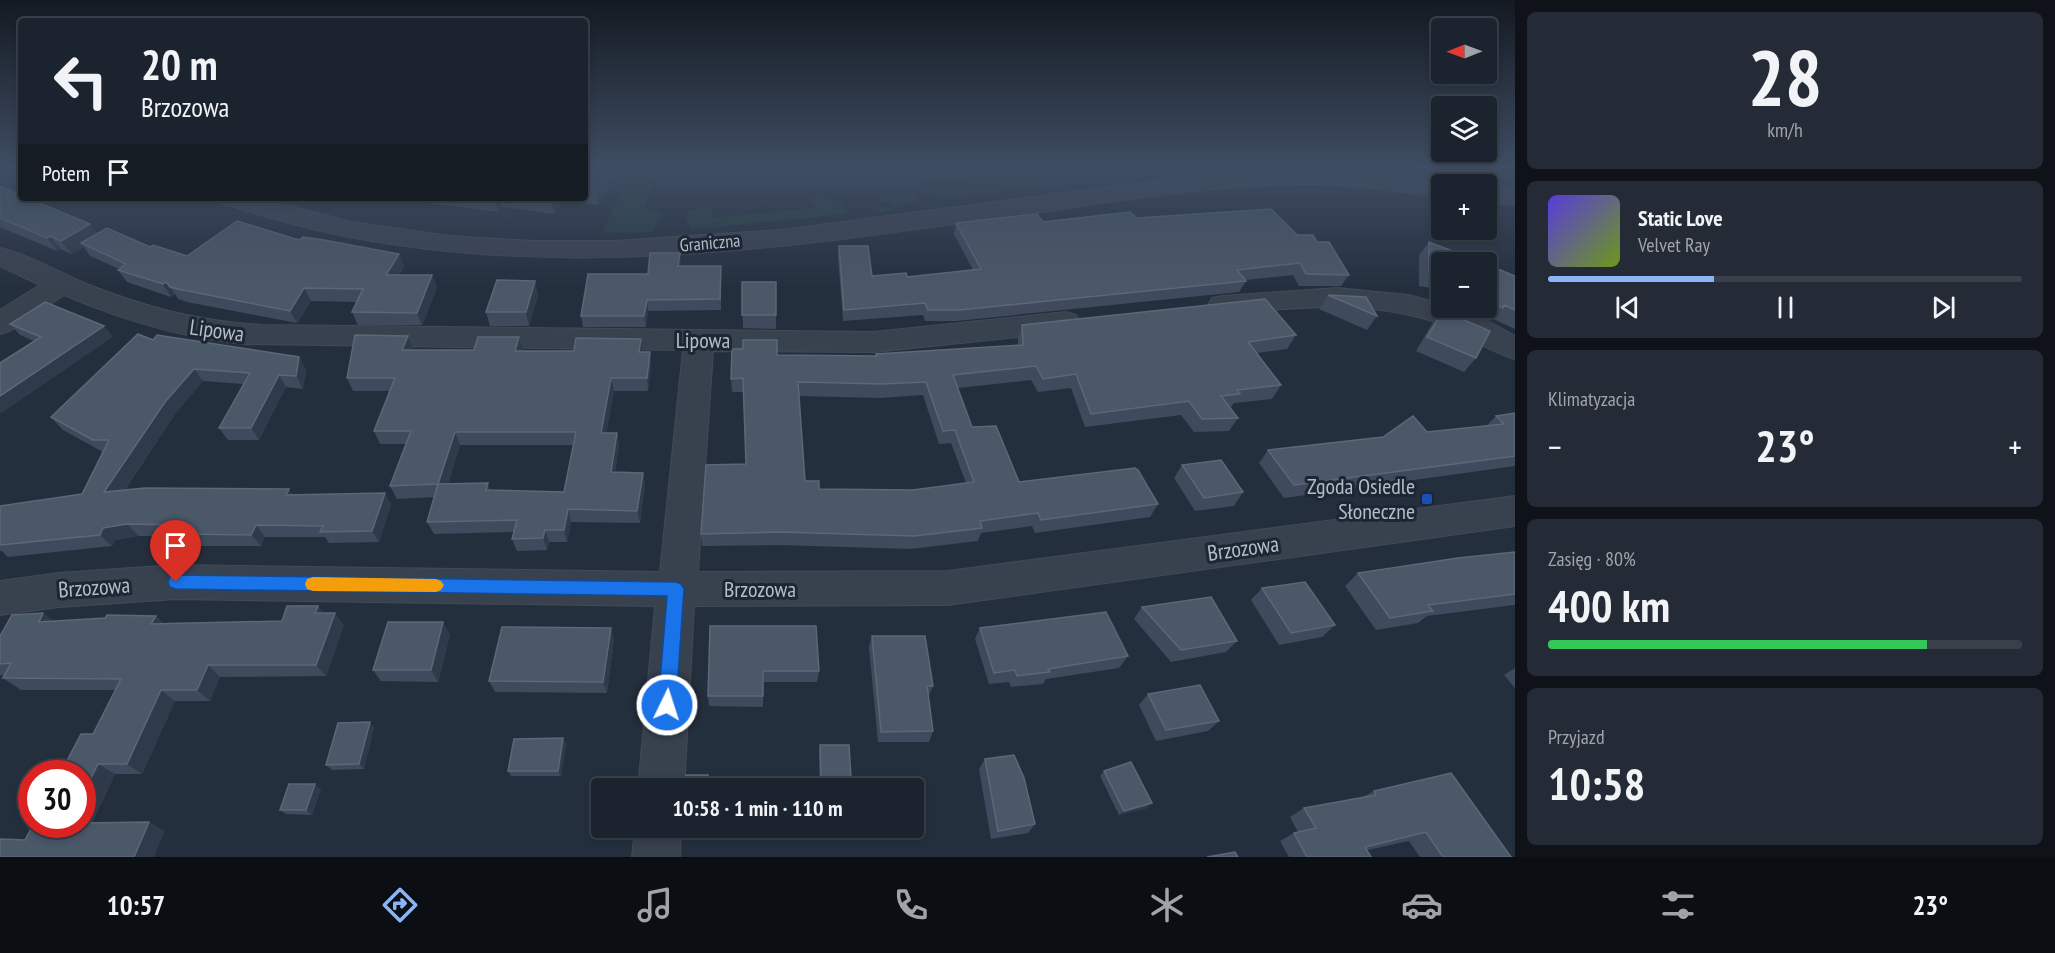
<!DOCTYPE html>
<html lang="pl">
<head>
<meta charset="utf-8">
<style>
	:root { --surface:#1b232e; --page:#242b36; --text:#f1f3f6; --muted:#a0a4aa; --line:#39404a; --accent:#8ab4f8 }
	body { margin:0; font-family:"PT Sans Narrow",sans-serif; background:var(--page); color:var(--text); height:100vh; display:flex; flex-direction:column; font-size:22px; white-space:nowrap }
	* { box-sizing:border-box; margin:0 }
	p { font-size:20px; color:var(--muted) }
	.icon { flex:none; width:33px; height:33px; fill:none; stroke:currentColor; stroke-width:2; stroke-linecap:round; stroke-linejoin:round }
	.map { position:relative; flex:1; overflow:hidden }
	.side { display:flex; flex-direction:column; gap:12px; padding:12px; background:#0f1319; width:540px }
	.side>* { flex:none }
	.guide { position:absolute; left:18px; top:18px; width:570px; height:183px; border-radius:6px; box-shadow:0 3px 9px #0003,0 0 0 2px var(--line); background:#1b232e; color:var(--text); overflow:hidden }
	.needle { width:39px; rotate:269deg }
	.tools { position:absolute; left:1431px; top:18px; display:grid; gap:12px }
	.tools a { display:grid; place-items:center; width:66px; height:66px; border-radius:6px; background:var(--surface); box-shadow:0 3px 9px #0003,0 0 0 2px var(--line); font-size:30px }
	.speed { position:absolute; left:18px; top:760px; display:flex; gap:12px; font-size:30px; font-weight:700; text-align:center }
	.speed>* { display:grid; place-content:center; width:78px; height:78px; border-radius:50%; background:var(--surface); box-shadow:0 3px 9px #0003,0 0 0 2px var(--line); line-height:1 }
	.speed .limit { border:9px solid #d22; background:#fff; color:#111 }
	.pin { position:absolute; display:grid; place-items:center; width:51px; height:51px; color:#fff; margin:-62px -26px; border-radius:50% 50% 50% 0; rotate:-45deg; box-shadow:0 0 6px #0007 }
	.pin .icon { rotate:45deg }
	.me { position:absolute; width:66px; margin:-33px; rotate:4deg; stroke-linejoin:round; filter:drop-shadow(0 0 4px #0008) }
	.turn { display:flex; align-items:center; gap:21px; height:126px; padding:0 24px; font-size:27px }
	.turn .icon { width:78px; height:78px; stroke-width:2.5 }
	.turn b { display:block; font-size:42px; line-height:51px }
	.then { display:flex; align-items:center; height:57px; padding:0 24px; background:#0003; gap:12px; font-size:22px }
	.big { font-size:45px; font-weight:700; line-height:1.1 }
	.side .widget { flex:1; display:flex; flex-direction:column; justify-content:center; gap:9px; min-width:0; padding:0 21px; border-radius:9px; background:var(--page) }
	.side .dial { align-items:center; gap:0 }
	.dial b { font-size:78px; line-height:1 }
	.song { display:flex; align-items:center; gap:18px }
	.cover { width:72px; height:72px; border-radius:9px; background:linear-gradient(135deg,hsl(250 70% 55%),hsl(80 70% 35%)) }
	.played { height:6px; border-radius:3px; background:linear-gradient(90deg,var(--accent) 35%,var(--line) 35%) }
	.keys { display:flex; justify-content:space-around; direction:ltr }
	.heat { display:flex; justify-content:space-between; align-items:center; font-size:33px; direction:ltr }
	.charge { height:9px; border-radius:4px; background:linear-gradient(90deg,#34c759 80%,var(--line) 0) }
	.trip { position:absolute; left:591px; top:778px; width:333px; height:60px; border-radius:6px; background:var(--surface); box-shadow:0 3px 9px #0003,0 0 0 2px var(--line); font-weight:700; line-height:60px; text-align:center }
	.dock { display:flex; height:96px; justify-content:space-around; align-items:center; background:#0b0e12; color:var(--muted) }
	.dock .icon { width:42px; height:42px }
	.dock .selected { color:var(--accent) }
	.dock b { font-size:27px; color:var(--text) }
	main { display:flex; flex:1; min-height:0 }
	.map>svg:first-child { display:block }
	.green { fill:#263c3f }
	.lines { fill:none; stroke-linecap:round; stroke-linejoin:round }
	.minor-casing { stroke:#414a57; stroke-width:2 }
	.minor { fill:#38414e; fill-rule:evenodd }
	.wall { fill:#3f4b5c; fill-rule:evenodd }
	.shaded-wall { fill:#2f3b4b }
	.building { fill:#4b5868; stroke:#5c6777; stroke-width:1.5; fill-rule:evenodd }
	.route { fill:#1a73e8; stroke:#114b97; stroke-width:1.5 }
	.slow { fill:#f59e0b }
	.transit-dot { fill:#1a4fb4; stroke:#1d2633; stroke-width:2 }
	.labels { text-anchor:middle; stroke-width:6; stroke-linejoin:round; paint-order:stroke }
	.far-street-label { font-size:18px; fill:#b4bcc9; stroke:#1d2633 }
	.street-label { font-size:22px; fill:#b4bcc9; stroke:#1d2633 }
	.poi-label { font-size:22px; fill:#b4bcc9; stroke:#1d2633; text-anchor:end }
</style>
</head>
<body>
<main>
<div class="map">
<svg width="1515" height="857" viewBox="0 0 1515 857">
	<rect width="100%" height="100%" fill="#242f3e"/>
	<!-- green -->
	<path class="green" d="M629,168H656L645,210L663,213L653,232L602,233L631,172Z
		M970,170L985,172L988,177L931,182L923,180L922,176Z
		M1017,175L1047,188L1003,190L998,180L999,178Z
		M991,181L996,191L942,198L926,190L927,187Z
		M912,192L919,200L882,212L877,210L878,206L890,207V203L879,201L881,195Z
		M811,197C825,197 844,197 846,214L695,229H691L686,220L688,211L711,206L713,218L814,208Z"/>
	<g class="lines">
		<!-- minor casing -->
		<g class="minor-casing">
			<path id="minor" d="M1277,170L1345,171L1451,184H1442V196C1399,192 1356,184 1312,184C1224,184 1136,198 1048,211C932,227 815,245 698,253C587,261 475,259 366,240C317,232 269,218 222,203L218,198H258L351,222L450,236L532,241H615L781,230L1170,179Z
				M1486,187L1515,189V205L1486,202Z
				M0,248C29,255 57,271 84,283C144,307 197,321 261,325L874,332L1066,312L1076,315L1081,322L1076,329L1066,332L874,352L713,351L698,572L948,571L1515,496V526L948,605L694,606L684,789H638L655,606L176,599L59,607L0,615V581L59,573L176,565L660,572L683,350L245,344C181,338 123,320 64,295L10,331L0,334V310L40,285L0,266Z
				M1337,288L1408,295L1442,304V308C1467,308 1493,324 1515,336V359C1486,351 1461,330 1432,321C1364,299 1291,308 1222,314L1212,312L1208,305L1212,298L1222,296Z
				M635,828H681L680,857H632Z"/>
		</g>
		<!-- minor -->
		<use href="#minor" class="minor"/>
	</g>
	<!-- wall -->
	<path class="wall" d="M585,168H614L615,175L598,205L563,200L554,214L502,207L498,212L395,199L394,198H585Z
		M0,186L90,224L98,234L150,247L187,256L299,240L399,254L404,266L399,275H432L437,288L422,325H358L352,312L357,302L311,301L297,323L187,302L178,299L175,294L171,297L127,282L118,270L119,269L90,256L84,247L71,254L61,249L57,251L0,227Z
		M1137,218L1297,235L1317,242L1349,275L1341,286H1299L1293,275L1245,280L1246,281L1239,292L956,321H925L923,315L843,321L838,257L839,246L872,276L907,277L973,270L954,234L956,223L1043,222Z
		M1429,242L1442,262V290L1419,286V255Z
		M681,264V266L721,277V310L648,311L646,327H583L581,316L648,274Z
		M1486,264L1515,276V329L1493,319L1491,321L1476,314L1455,308H1486Z
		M535,281L538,295L529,326H490L486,312Z
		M742,282L776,315V329L743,328Z
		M1328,295L1377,316L1367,330L1319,309Z
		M1443,311L1476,358L1464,372L1416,351L1432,324Z
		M10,324L104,326L113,337L34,341L20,335Z
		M1022,325L1296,335L1287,349L1257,353L1281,385L1272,399L1234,403L1231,407H1230L1238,418L1229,431L1194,432L1181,415L1085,427L1071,388L1038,392L1031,380L958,388L972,427L1019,482L1158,504L1150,517L1035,533L1032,526L981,533L978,541L911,549L778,545L702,546L701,534L746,464L743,392H732L731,379L777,355L876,356V354L1018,345V339ZM923,395L939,444L951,443L966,483L913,490L819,489L805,481L799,396L881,398Z
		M519,337L523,351L650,352L651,365L648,391H614L606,433H617L619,446L615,472L643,473L645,485L640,523L571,522L567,542H549L547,550L517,551L512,539L514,532L434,534L427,522L435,497L397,499L390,486L406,444H380L374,431L390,391H353L347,378L413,349V350H474ZM460,445H573L564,492L491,490L448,484Z
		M153,340L299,357L306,370L303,389L286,387L259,440H228L219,428L243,384L203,381L175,414L125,490L293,495L385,493L391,505L379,542L329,543L325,537H265L261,546H195L187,536H139L115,540L112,546L8,557L2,551H0V506L82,494L103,452L63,430L51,417Z
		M1515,413V466L1284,498L1259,463L1268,450L1486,426L1496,416Z
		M1182,465L1243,492L1234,506L1195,511L1174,478Z
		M1515,552V604L1514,605L1427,616L1418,623L1376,630L1345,586L1358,573Z
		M1262,588L1335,625L1322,637L1279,645L1251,600Z
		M318,606L323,613L344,625L326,676L220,677L210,701H175L142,774H115L92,823L165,831L25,840L93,734L115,690H21L3,678L4,676L0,675V636L54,621L164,623L282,621Z
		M1142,607L1237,641L1226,652L1171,662L1134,619Z
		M710,626L819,671L817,682H763V707L709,706L708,696Z
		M980,628L1128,656L1119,668L1046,679L1043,684L1011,687L1009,682L989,684L975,639Z
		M450,634L438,682L381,681L373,670Z
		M872,636L933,686L928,697L933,731L929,742H878L869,647Z
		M614,640L607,693L495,692L489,681Z
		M1515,668V688L1504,675Z
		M1148,694L1219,721L1208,731L1156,741L1139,705Z
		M374,727L364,769L332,770L326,765Z
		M566,743L561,776H511L508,771Z
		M820,745L851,779L850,781L877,788L889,789H820L819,755Z
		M985,759L1035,824L1028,833L991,839L979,769Z
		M1104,771L1147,808L1119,815L1100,776Z
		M321,789L312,815L286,814L280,810Z
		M1374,791L1511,857H1420L1409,841L1367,850L1371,857H1289L1280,841L1294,833L1298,832L1290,817L1304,808L1363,797Z
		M682,828H708V829H683Z
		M830,828H893L890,837L831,836Z"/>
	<!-- shaded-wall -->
	<path class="shaded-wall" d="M596,168H614L615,175L598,205L593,173Z
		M494,198H499L502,207L498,212Z
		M551,198H563V200L554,214Z
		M90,224L100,237L81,243L84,247L71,254L61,241Z
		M50,236L61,249L57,251L47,238Z
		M680,253L681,264L679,277L678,266Z
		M399,254L404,266L391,287L386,275Z
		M432,275L437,288L422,325L417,313Z
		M535,281L538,295L529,326L526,312Z
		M166,282L175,294L171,297L163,284Z
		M304,288L311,301L297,323L290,311Z
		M647,300L648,311L646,327L644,316Z
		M104,326L113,337L0,414V396Z
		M408,336L413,349L408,363L402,350Z
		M519,337L523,350L519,364L515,351Z
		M641,339L643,352H639Z
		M650,352L651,365L648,391L647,378Z
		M299,357L306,370L303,389L296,376Z
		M194,369L203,381L175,414L116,503L104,492L165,402Z
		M279,375L286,387L259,440L251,428Z
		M611,378L614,391L604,446L601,433Z
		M455,432L460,445L444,496L438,484Z
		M617,433L619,446L613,484L611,472Z
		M643,473L645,485L640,523L637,511Z
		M488,483L493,495L486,490Z
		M289,489L297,501L286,495Z
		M385,493L391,505L379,542L372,531Z
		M568,509L571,522L567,542L564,530Z
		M127,524L139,536L115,540L112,546L100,535L103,528Z
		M256,525L265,537L261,546L251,535Z
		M545,530L549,542L547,550L543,538Z
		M318,606L327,618L315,613Z
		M43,613L59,625L39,622Z
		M335,613L344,625L326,676L316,665Z
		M156,616L169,628L151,624Z
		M443,622L450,634L438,682L431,670Z
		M611,628L614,640L607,693L603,682Z
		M208,665L220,677L210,701L197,690Z
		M161,690L175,701L142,774L127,764Z
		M370,722L374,727L364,769L359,764Z
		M563,738L566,743L561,776L558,771Z
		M98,764L115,774L87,832L82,825V796Z
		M315,784L321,789L312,815L306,810Z
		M1152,803L1147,808L1119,815L1124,811Z
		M149,822L165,831L154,857H134Z"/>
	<!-- building -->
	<path class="building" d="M585,168H596L593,173L585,172Z
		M0,186L21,195V198H28L90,224L61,241L50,236L47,238L0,218Z
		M1271,209L1297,235H1313L1317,242H1329L1349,275L1306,274L1300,263L1237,270L1246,281L959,310H928L925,303L844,310L839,246H868L872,276L906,273L907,277L981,269L956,223L1037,214L1043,222L1130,212L1137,218Z
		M237,221L299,240L303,237L324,240L399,254L386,275H432L417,313L352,312L363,289L304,288L290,311L178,289L170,287L166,282L163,284L118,270L126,264L81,243L107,228L150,247L153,245L187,256Z
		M1429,242L1482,262H1442V274L1429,272Z
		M650,253H680L678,266H721L720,299L647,300L644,316H581L588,274H648Z
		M1486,264L1515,276V310L1504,305L1503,308L1486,300Z
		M497,280L535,281L526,312H486Z
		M742,282H776V315H742Z
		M1328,295L1366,297L1377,316Z
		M1265,299L1296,335L1248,342L1281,385L1237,390L1240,394L1221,396L1238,418L1202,419L1189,401L1091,414L1076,374L1043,379L1036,366L953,375L972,427L996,426L1019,482L1135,468L1138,470L1158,504L1041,520L1038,513L980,521L982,528L914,536L779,532L701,534L706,465L746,464L743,378L731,379L732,349H743V340H777V355L877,356L876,354L1023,345L1022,325ZM798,382L883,384L926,382L943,431L955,430L974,482L913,490L819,489V481H805Z
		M45,302L104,326L0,396V363L41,337L10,324Z
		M1443,311L1490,331L1476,358L1427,337Z
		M138,334L153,340L157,335L299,357L296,376L279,375L251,428H219L250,373L194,369L165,402L104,492L145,488L289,489L286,495L385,493L372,531L320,532L323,526L256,525L251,535L185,534L190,525L127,524L103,528L100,535L0,545V506L82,494L109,440H93L51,417Z
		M355,335L408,336L402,350H474L478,337H519L515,351H574L576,338L641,339L639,352H650L647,378H611L601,433H617L611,472L643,473L637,511L568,509L564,530H545L543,538L512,539L517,520L427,522L438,484L390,486L411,431H374L395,378H347ZM455,432H576L564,492L486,490L488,483L438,484Z
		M1515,413V456L1508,457L1294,485L1268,450L1383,437L1413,416L1427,432L1504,424L1496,416Z
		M1221,460L1243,492L1204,498L1182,465Z
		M1515,552V594L1428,605L1433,611L1390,618L1358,573L1458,558Z
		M1305,582L1335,625L1291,633L1262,588Z
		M1211,597L1237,641L1181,650L1142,607Z
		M287,606H318L315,613H335L316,665H208L197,690H161L127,764H98L82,796V774H60L81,734H93L121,679L3,678L11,663L0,664V636L12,615L43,613L39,622L105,618L107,615L156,616L151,624L282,621Z
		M1106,612L1128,656L1048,669L1050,672L1017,676L1015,670L994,673L980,628Z
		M388,622H443L431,670H373Z
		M710,626H816L819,671H763V696H708Z
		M502,627L611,628L603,682L489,681Z
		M872,636H925L933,686H927L933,731L881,732Z
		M1200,685L1219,721L1166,730L1148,694Z
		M370,722L359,764L326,765L338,723Z
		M563,738L558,771H508L514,739Z
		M820,745H849L851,779L821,780Z
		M1014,755L1024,778L1035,824L998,831L985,759Z
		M1131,762L1152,803L1124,811L1104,771Z
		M1451,773L1511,857H1443L1426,832L1365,847L1371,857H1307L1294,833L1316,828L1304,808L1376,795L1374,791Z
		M686,775H708V789H669V786H685Z
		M830,781H876L877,788L889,789H831Z
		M289,784H315L306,810H280Z
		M149,822L134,857H0V839L25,840L33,825H82V823Z
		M1235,852L1238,857H1207Z"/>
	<!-- sky -->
	<linearGradient id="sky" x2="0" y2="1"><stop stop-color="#141a22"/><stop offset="0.58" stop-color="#3f4d63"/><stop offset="1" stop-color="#3f4d63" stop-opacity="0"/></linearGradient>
	<rect width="1515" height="288" fill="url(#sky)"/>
	<!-- route -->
	<path class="route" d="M176,575L676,582L681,584L684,589L676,705L673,711L667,713L661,711L658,705L667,596L176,589L170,587L168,582L170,577Z"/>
	<!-- slow -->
	<path class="slow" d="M313,577L436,579L441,581L444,585L441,590L436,592L313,591L307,589L305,584L307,579Z"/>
	<!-- markers -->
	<rect class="transit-dot" x="1421" y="493" width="12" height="12" rx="3"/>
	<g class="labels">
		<!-- far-street labels -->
		<g class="far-street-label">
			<text transform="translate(710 243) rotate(-5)" y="6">Graniczna</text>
		</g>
		<!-- street labels -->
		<g class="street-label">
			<text transform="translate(217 330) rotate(8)" y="8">Lipowa</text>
			<text x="703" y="348">Lipowa</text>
			<text transform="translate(1243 548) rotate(-8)" y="8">Brzozowa</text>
			<text transform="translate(94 587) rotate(-4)" y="8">Brzozowa</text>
			<text x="760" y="597">Brzozowa</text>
		</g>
		<!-- poi labels -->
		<g class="poi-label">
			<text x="1415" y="494">Zgoda Osiedle<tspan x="1415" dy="25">Słoneczne</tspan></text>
		</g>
	</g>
</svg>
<div class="tools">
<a><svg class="needle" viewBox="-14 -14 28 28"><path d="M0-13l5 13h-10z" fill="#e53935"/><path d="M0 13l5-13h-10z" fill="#a0a4aa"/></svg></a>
<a><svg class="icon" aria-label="layers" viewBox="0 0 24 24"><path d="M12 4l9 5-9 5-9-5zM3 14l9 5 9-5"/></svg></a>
<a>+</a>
<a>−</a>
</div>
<div class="speed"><div class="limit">30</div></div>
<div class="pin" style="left:176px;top:582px;background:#d93025"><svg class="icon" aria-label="arrive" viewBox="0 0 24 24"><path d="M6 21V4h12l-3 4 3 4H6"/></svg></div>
<svg class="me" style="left:667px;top:705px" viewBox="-20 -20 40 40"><circle r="17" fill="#1a73e8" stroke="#fff" stroke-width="3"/><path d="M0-11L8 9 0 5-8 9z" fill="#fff"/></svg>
<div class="trip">10:58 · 1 min · 110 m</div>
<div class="guide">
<div class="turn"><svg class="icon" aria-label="left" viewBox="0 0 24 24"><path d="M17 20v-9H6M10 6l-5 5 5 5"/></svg><div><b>20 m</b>Brzozowa</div></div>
<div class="then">Potem<svg class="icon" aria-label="arrive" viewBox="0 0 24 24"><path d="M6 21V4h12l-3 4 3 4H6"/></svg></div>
</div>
</div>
<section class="side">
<div class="widget dial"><b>28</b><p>km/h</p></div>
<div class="widget">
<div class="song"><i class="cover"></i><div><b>Static Love</b><p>Velvet Ray</p></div></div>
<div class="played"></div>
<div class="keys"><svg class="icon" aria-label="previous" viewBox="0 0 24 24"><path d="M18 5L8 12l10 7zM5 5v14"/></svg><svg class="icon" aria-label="pause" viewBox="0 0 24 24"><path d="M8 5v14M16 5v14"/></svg><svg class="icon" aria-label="next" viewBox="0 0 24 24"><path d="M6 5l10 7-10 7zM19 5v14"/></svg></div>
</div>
<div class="widget"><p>Klimatyzacja</p>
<div class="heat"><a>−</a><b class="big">23°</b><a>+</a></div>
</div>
<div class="widget"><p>Zasięg · 80%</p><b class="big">400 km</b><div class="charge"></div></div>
<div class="widget"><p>Przyjazd</p><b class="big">10:58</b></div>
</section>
</main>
<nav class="dock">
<b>10:57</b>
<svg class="icon selected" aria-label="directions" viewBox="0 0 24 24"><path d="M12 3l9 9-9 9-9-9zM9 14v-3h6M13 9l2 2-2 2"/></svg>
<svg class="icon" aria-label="music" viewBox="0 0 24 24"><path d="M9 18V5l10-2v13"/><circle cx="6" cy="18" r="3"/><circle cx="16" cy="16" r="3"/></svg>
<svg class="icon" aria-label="phone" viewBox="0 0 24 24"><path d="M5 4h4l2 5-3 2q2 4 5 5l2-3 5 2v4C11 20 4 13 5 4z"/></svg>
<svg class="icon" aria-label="climate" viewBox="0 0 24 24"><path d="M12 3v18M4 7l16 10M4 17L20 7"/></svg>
<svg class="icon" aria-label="car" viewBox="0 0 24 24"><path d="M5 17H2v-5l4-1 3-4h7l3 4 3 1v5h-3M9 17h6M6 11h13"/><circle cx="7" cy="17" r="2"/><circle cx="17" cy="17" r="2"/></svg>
<svg class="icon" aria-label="filters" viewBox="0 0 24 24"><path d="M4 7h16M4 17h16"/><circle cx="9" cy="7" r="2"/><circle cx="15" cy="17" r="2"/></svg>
<b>23°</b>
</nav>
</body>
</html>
